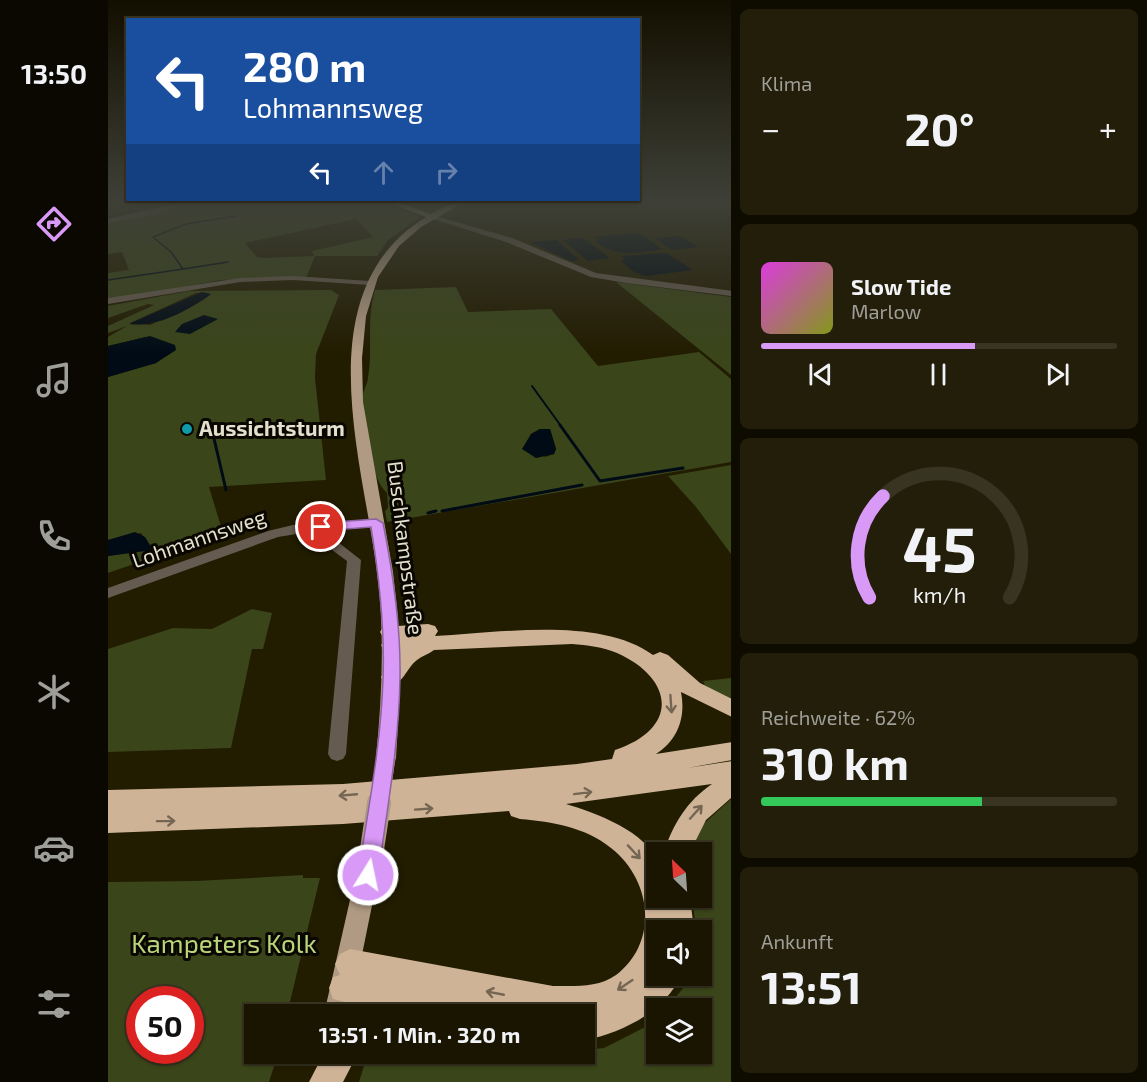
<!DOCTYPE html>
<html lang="de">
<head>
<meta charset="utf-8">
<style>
	:root { --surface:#1a1500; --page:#231e0a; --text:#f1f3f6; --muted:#9f9f99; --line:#383422; --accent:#d99af7 }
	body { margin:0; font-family:"Exo 2",sans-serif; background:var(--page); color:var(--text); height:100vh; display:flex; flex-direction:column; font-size:22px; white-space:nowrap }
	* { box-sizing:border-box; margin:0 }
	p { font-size:20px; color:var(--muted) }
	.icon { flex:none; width:33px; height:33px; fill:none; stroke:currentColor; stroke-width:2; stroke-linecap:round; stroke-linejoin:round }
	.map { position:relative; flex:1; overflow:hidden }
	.details { display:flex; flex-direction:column; gap:9px; padding:9px; background:#0e0c00; width:416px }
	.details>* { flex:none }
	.banner { position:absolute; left:18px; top:18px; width:514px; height:183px; border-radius:0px; box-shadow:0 2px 4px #0004,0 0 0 2px var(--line); background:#1a4fa0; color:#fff; overflow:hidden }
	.needle { width:39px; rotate:335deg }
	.fabs { position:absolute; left:538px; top:842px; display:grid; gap:12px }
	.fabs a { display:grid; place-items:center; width:66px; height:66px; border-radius:0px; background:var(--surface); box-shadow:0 2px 4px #0004,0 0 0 2px var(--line); font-size:30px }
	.speed { position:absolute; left:18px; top:986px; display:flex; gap:12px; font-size:30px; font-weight:700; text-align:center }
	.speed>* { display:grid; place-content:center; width:78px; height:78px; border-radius:50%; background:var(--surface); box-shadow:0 2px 4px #0004,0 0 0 2px var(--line); line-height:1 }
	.speed .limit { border:9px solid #d22; background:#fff; color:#111 }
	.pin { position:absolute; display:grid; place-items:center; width:51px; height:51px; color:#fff; margin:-26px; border:3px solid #fff; border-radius:50%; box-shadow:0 2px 6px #0007 }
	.me { position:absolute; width:66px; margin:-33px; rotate:10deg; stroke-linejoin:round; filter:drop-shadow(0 0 4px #0008) }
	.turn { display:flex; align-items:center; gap:21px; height:126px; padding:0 18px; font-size:27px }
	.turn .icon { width:78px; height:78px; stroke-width:2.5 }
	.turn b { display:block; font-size:42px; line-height:51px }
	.lanes { display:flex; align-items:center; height:57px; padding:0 18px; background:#0003; justify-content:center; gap:30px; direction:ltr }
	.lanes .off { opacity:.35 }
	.big { font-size:45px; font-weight:700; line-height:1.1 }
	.details .tile { flex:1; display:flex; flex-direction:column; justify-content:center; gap:9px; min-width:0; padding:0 21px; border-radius:9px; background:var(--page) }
	.details .dial { align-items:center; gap:0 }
	.dial svg { height:156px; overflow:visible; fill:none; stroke:var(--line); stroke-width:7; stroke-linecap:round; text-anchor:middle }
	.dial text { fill:var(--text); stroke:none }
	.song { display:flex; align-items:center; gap:18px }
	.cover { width:72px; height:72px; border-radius:9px; background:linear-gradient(135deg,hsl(300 70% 55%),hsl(70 70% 35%)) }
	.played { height:6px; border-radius:3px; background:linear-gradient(90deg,var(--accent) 60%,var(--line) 60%) }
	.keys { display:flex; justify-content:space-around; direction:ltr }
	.heat { display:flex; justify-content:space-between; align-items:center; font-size:33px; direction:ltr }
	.charge { height:9px; border-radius:4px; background:linear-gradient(90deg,#34c759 62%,var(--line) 0) }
	.trip { position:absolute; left:136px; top:1004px; width:351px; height:60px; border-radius:0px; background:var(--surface); box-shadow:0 2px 4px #0004,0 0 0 2px var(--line); font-weight:700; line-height:60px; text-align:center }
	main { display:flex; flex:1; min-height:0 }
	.tab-bar { display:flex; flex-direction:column; width:108px; justify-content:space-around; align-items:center; background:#0a0800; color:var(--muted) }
	.tab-bar .icon { width:42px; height:42px }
	.tab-bar .current { color:var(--accent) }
	.tab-bar b { font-size:27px; color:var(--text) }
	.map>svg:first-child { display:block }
	.green { fill:#3a4519; fill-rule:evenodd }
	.water { fill:#000b16 }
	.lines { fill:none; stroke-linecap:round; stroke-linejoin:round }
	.stream-far2 { stroke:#000b16; stroke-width:1.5 }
	.stream-far1 { stroke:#000b16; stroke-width:2 }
	.stream { stroke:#000b16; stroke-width:3 }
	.minor { fill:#665b50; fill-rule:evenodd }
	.major { fill:#b09a83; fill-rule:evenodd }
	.highway { fill:#ceb397; fill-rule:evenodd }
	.major-bridge-far1 { stroke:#b09a83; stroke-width:19 }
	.major-bridge { stroke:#b09a83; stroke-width:24 }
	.oneway { stroke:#756653 }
	.route { fill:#d99af7; stroke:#8d64a1; stroke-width:1.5 }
	.culture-dot { fill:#0f9aa8; stroke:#090700; stroke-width:2 }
	.labels { text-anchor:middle; stroke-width:6; stroke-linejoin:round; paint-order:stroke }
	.poi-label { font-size:21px; font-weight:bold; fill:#e3e0cd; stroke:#090700; text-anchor:start }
	.street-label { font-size:21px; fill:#e3e0cd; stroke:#090700 }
	.near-park-label { font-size:26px; fill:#b9d479; stroke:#090700 }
</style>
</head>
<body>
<main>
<nav class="tab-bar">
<b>13:50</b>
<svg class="icon current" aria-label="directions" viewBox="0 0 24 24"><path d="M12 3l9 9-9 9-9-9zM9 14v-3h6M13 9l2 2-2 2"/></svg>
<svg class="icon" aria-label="music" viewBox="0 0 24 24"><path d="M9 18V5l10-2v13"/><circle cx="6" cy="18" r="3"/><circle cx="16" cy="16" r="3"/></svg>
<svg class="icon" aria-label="phone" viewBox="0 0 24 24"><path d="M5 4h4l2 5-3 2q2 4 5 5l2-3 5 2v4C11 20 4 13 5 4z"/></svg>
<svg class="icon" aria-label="climate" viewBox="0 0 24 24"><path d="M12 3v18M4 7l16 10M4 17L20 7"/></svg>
<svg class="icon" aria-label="car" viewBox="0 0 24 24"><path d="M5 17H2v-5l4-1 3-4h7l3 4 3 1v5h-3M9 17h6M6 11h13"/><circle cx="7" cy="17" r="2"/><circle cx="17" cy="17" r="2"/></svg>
<svg class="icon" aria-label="filters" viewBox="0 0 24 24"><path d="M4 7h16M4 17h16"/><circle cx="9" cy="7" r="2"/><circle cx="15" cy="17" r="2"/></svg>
</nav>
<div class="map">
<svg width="624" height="1082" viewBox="0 0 624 1082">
	<rect width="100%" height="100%" fill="#221c00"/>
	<!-- green -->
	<path class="green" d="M85,202H272L312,217L280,240L269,256H207L198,278L113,280L0,300V273L21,270L14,252L0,254V222L49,213ZM248,219L265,237L204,251L206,256L157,258L149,257L137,243Z
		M508,282L623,297V375Z
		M348,287L360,312L443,309L490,366L591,352L623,379V462L279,522L277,511L280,508L279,493C262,478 255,424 254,400C254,392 259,386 260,378C265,348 258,322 267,290ZM432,429H442L448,449L446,454L437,457L423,434Z
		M223,290L231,295L208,354L207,378L218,480L101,487L115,533L0,573V556L44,549L33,533L0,540V377L48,363L38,337L0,346V337L19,326L0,333V326L46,305L40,304L0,318V306L81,291ZM88,293L103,294L95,300L42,325L22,323Z
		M623,465H624L623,554L588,507L560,476Z
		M144,609L164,613L155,649H144L123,748L0,752V649L65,628L104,629Z
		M623,678V701L598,688L595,681Z
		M623,799V1082H251L260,1053H477V1050L496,1048L549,1021V1053H594V1008H559L580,982L581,975H594V930H588L584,897H594V852H583L591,828Z
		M195,875V878H212L179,1014H147V1053H170L161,1082H0V882L88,881ZM32,999H82V1050H32Z"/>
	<!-- water -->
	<path class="water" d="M531,233L554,249C528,254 507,257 487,241L492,240L487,237Z
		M572,236L590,247L564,250L547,238Z
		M470,238L477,239L502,258L480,261L455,240Z
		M449,240L471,260L463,261L422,242Z
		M558,253L585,270L537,276L526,272L513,261L517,260L513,256Z
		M94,292L103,294C81,310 49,328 21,324Z
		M96,315L110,319L82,334L67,332L74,324Z
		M42,336L67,345L68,350L48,363L0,377V346Z
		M432,429H442L448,449L446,454L428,458L414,449L423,434Z
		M27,532L37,537L45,550L0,556V540Z"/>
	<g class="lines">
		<!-- stream-far2 -->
		<path class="stream-far2" d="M75,269L120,262
			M0,280L75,269L63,252L45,237L78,224L128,216"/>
		<!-- stream-far1 -->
		<path class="stream-far1" d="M424,386L453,426"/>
		<!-- stream -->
		<path class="stream" d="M452,425L492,481L575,468
			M104,430L118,490
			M334,511L474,485
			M320,513L328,511"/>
		<!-- minor -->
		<path class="minor" d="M75,202H86L48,214L0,223V219Z
			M324,215L404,238L488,273L624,291V296L518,283L483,277L398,242L322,218Z
			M185,276L262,281L266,283L262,285L185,280L132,282L0,304V298L132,278Z
			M269,519L276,523L274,526L221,530L226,539L253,560L238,754L235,759L229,761L223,759L220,754L239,561L216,544L207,531L170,537L0,598V588L160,531L185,525Z"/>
		<!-- major -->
		<path class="major" d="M278,202H289L323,214L346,202H356L313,227L291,246L270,277L258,316L254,358L255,402L285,572L290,618L292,688L288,758L285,764L278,766L271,764L268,758C274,696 277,633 269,572C255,460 197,291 318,217Z
			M263,846L271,849L274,856L242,1014H216L252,856L255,849Z"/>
		<!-- highway -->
		<path class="highway" d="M320,624L327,626L330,631L327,636C390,633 492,616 545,655L552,652L560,655L592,683L624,699V717L573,692C578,717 570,740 548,754L624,742V760L579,768L624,761V797L598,820L582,852H556C565,824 579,801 604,784L458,804C485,812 542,832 549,864C551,874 549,887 549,897H582L586,930H549V975H573C558,1011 514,1033 477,1040V1014H421L393,1009L395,1014H253L256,1007L225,999L221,988L225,977L232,975L227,964L232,954L242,949L445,986C465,986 490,988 508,975C551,942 544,880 503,848C477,827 445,822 412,819L403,816L401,811L235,824L0,833V790L235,784L469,764L504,759L507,750C571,729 567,679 509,653C495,647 479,645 464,644L326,650C321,654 314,656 309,660C296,670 296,688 276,683L273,677L292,652L276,650L273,645L280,639L275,637L272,632L275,627Z
			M216,1053H250L235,1082H201Z"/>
		<!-- major-bridge-far1 -->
		<path class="major-bridge-far1" d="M271,804L278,758"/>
		<!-- major-bridge -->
		<path class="major-bridge" d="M263,856L271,803"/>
	</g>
	<!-- one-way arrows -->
	<defs><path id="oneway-shaft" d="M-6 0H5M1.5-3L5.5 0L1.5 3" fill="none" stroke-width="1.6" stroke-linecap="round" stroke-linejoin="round" transform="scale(1.5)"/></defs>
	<g class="oneway">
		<use href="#oneway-shaft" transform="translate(563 704) rotate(86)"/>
		<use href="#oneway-shaft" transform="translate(475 793) rotate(-7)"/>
		<use href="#oneway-shaft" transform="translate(240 795) rotate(175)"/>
		<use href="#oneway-shaft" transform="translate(316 809) rotate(-4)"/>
		<use href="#oneway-shaft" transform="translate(588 812) rotate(-48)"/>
		<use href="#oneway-shaft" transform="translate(58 821) rotate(-1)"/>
		<use href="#oneway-shaft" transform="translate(526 852) rotate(47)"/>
		<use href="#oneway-shaft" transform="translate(517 985) rotate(146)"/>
		<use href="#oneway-shaft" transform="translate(387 993) rotate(-169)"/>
	</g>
	<!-- sky -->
	<linearGradient id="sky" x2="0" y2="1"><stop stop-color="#130f00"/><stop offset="0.57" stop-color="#3e4037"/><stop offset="1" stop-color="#3e4037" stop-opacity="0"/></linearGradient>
	<rect width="624" height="354" fill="url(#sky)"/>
	<!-- route -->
	<path class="route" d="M268,519L275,523C285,573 293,627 292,678C291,745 279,810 270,875L267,882L260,885L253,882L250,875C260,810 273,745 275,679C277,629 271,576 263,527L213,531L207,527L213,523Z"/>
	<!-- markers -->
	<circle class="culture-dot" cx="79" cy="429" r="6"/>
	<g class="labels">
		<!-- poi labels -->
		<g class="poi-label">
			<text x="91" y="436">Aussichtsturm</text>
		</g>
		<!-- street labels -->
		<g class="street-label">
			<text transform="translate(91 539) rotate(-19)" y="7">Lohmannsweg</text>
			<text transform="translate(297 548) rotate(83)" y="7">Buschkampstraße</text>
		</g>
		<!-- near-park labels -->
		<g class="near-park-label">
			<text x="116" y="953">Kampeters Kolk</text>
		</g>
	</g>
</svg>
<div class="fabs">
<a><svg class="needle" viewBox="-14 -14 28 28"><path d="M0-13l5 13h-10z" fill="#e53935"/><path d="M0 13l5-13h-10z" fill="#9f9f99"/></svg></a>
<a><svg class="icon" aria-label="sound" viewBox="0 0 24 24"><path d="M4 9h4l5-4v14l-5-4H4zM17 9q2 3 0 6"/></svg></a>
<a><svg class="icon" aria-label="layers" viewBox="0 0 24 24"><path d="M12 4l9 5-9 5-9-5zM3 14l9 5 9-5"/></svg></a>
</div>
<div class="speed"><div class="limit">50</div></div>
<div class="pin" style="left:213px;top:527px;background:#d93025"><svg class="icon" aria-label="arrive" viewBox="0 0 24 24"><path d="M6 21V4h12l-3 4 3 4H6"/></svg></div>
<svg class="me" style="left:260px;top:875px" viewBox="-20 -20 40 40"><circle r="17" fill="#d99af7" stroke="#fff" stroke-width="3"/><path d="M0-11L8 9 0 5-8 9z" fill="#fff"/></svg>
<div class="trip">13:51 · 1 Min. · 320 m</div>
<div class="banner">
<div class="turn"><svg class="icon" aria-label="left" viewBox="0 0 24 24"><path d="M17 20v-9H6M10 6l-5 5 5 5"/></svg><div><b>280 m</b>Lohmannsweg</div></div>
<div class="lanes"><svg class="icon" aria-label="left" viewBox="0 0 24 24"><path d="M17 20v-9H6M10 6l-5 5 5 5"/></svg><svg class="icon off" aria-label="ahead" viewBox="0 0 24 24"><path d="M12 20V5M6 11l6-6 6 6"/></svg><svg class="icon off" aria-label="right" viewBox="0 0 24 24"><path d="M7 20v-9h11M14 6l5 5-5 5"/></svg></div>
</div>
</div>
<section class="details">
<div class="tile"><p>Klima</p>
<div class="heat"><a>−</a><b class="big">20°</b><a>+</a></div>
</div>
<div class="tile">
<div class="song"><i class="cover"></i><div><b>Slow Tide</b><p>Marlow</p></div></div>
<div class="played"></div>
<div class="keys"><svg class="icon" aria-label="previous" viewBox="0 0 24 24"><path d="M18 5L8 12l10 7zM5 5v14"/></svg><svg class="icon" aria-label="pause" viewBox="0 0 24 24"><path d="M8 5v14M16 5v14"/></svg><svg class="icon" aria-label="next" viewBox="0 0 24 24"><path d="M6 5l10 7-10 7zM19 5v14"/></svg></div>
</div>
<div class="tile dial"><svg viewBox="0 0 100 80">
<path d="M14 69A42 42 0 1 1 86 69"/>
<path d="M14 69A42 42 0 0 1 21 17" stroke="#d99af7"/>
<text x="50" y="56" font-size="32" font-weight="700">45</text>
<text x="50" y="72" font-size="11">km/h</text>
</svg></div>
<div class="tile"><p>Reichweite · 62%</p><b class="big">310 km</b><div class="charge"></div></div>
<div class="tile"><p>Ankunft</p><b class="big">13:51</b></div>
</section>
</main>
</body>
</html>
